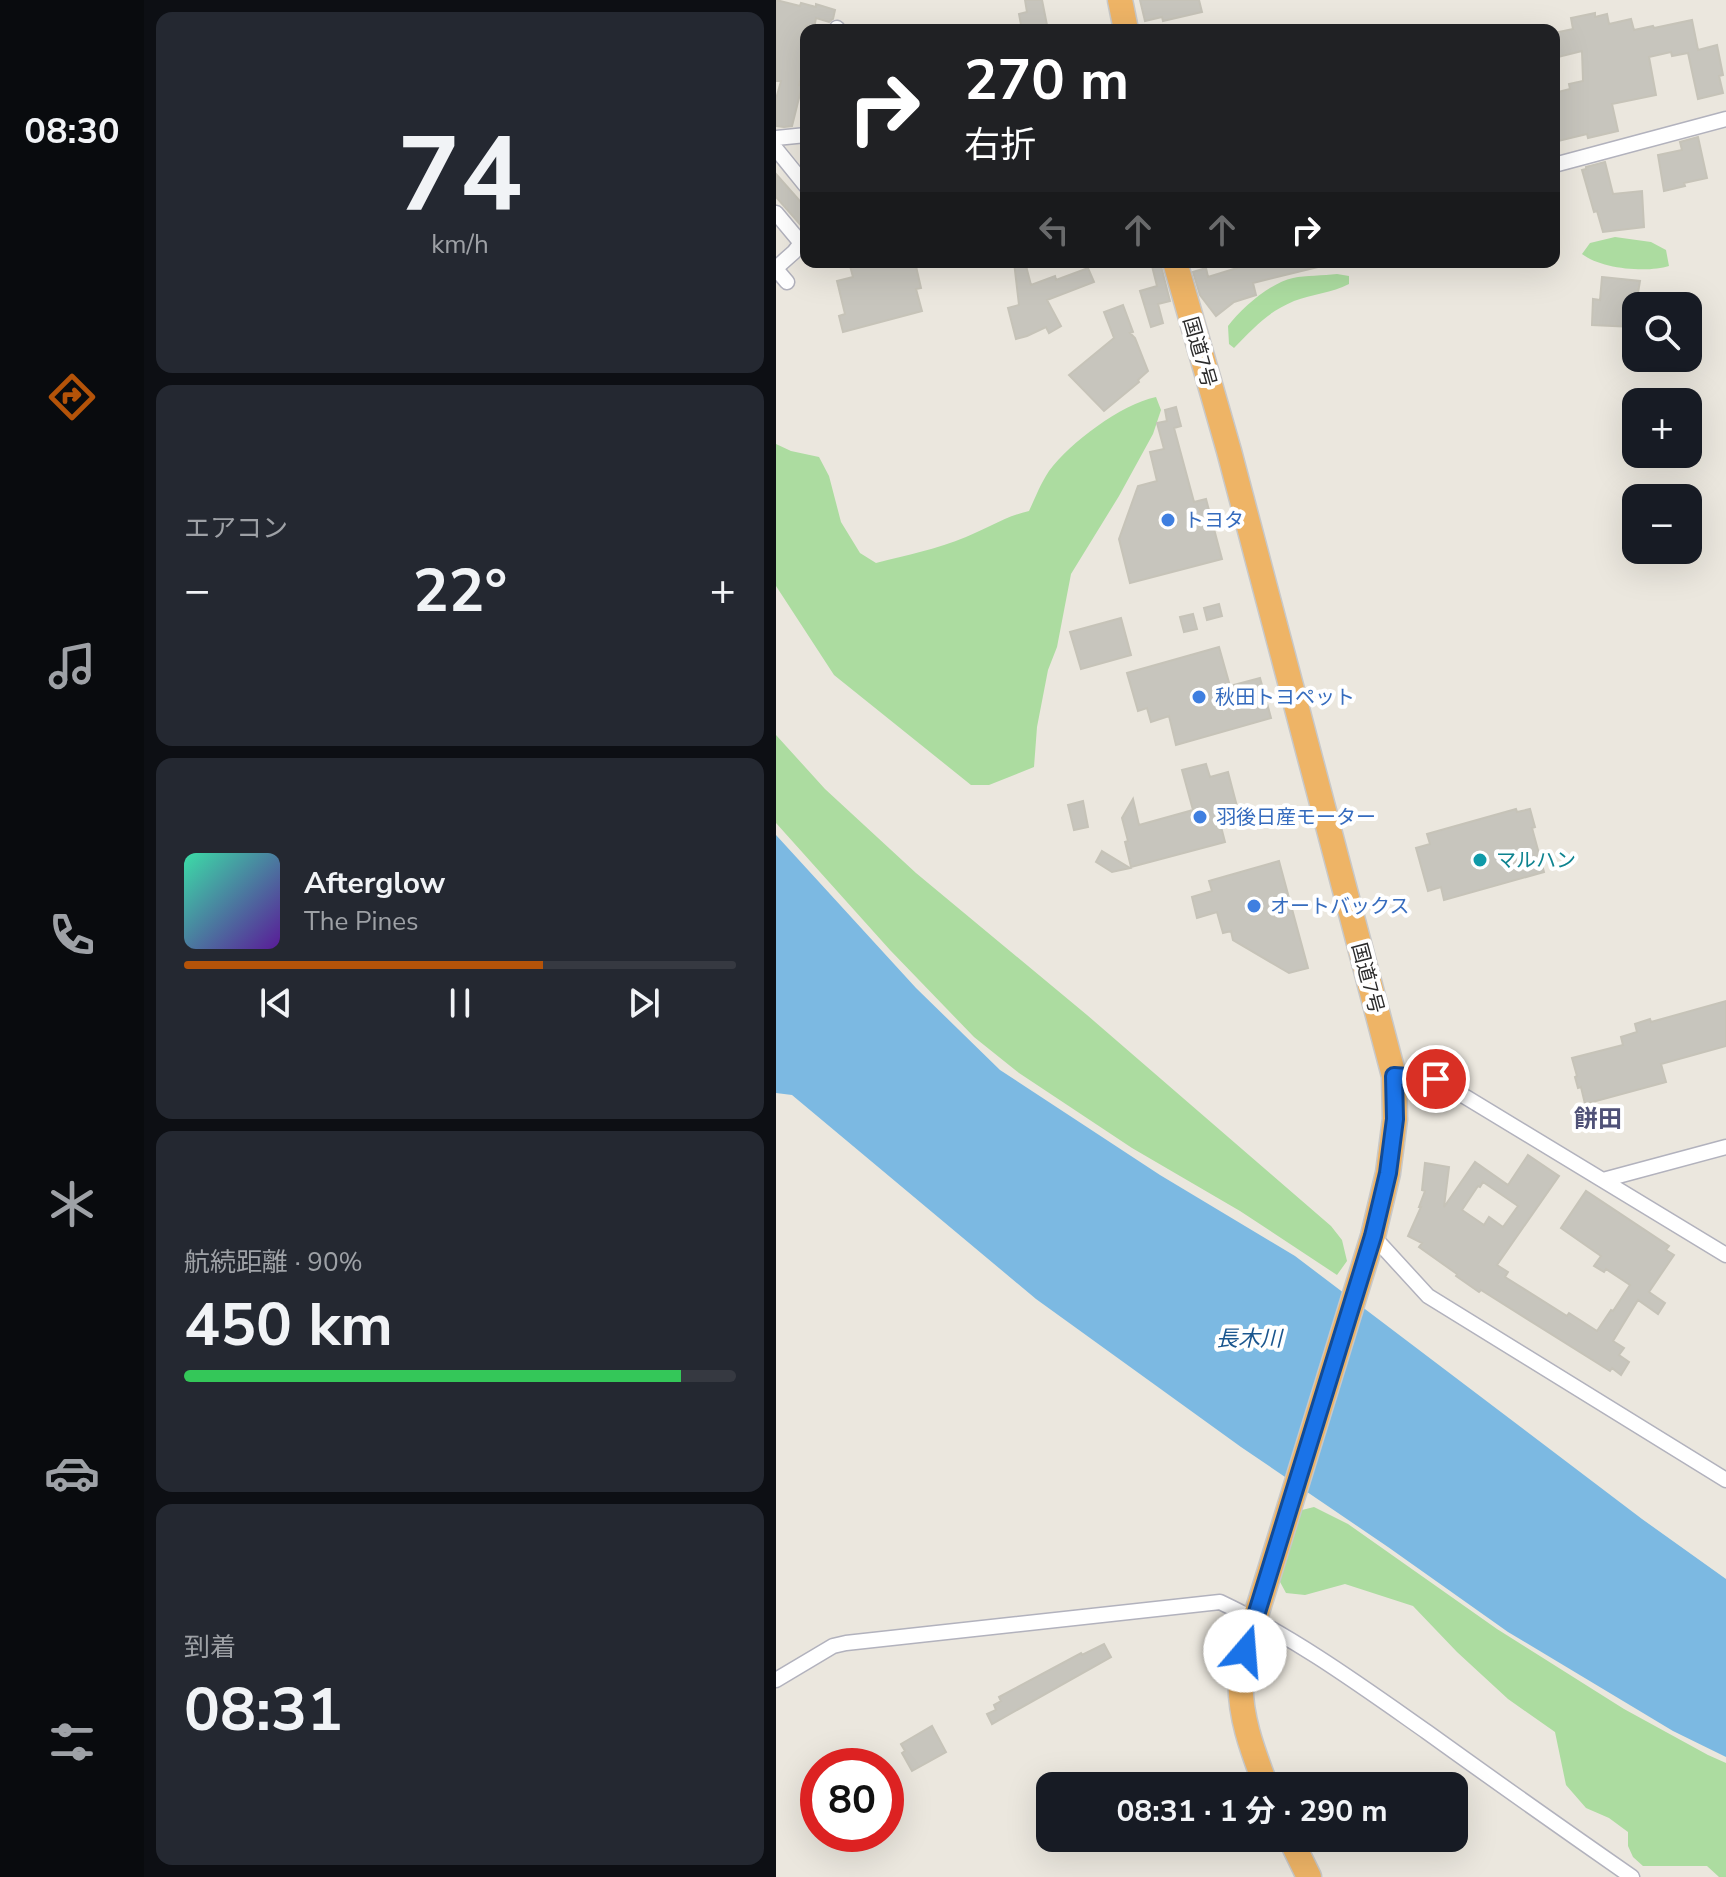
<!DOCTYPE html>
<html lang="ja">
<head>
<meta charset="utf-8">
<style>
	:root { --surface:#171b24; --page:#242831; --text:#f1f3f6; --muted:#9ea1a6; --line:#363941; --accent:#b45309 }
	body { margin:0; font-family:"Nunito Sans","Noto Sans JP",sans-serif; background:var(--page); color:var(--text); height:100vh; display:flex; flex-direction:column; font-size:30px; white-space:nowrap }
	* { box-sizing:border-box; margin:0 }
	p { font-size:26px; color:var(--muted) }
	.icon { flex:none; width:44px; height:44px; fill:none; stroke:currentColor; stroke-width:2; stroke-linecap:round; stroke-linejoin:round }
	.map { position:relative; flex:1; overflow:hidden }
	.side { display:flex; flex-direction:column; gap:12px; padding:12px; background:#0d0f14; width:632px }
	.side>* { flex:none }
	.banner { position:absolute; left:24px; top:24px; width:760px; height:244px; border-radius:16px; box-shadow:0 8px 32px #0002; background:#202124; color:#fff; overflow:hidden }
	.fabs { position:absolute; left:846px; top:292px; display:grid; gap:16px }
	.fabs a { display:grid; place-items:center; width:80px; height:80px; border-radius:16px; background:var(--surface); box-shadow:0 8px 32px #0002; font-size:40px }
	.speed { position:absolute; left:24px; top:1748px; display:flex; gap:16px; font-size:40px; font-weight:700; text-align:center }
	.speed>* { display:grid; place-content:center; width:104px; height:104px; border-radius:50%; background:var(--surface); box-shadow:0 8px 32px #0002; line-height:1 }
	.speed .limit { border:12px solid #d22; background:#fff; color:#111 }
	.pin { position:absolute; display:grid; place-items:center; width:68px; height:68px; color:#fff; margin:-34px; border:4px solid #fff; border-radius:50%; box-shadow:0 2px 8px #0007 }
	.me { position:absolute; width:88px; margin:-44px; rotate:18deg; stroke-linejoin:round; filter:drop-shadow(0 0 6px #0008) }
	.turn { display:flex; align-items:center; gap:28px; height:168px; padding:0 32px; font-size:36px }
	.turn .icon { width:104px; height:104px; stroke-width:2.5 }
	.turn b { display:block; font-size:56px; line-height:68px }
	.lanes { display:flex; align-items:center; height:76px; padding:0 32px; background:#0003; justify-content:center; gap:40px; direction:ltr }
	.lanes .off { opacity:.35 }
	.big { font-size:60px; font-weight:700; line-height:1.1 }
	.side .widget { flex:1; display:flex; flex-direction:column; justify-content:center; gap:12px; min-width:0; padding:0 28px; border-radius:16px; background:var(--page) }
	.side .dial { align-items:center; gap:0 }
	.dial b { font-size:104px; line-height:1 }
	.song { display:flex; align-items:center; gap:24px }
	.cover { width:96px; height:96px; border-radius:12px; background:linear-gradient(135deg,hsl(160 70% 55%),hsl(270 70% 35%)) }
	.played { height:8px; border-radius:4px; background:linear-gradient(90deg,var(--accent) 65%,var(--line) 65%) }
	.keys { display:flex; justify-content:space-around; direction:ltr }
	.heat { display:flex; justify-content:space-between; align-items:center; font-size:44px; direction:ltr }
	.charge { height:12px; border-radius:6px; background:linear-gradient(90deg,#34c759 90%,var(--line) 0) }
	.trip { position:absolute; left:260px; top:1772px; width:432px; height:80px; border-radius:16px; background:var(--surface); box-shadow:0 8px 32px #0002; font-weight:700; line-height:80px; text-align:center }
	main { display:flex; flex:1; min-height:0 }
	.tab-bar { display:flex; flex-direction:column; width:144px; justify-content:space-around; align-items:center; background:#090b0e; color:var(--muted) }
	.tab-bar .icon { width:56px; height:56px }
	.tab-bar .on { color:var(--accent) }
	.tab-bar b { font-size:36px; color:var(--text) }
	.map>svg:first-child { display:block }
	.green { fill:#acdca0 }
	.water { fill:#7cb9e2 }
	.building { fill:#c7c5bd; stroke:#c6c3b8; stroke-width:2; fill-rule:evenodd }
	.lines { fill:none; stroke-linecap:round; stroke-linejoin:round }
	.street-casing { stroke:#b2b2bd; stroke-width:17 }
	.highway-casing { stroke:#c8c8c8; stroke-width:27 }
	.street { stroke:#fff; stroke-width:14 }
	.highway { stroke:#eeb466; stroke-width:24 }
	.route-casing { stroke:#114b97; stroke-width:20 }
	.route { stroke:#1a73e8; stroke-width:14 }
	.shop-dot { fill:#3f7fe0; stroke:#fff; stroke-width:3 }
	.culture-dot { fill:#0f9aa8; stroke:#fff; stroke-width:3 }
	.labels { text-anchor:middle; stroke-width:8; stroke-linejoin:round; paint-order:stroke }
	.street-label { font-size:20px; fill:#2b2b2b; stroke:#fff }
	.shop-label { font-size:20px; fill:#366cbe; stroke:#fff; text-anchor:start }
	.culture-label { font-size:20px; fill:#0d838f; stroke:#fff; text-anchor:start }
	.water-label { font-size:22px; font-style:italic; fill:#1b568e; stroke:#fff }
	.quarter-label { font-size:24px; font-weight:bold; fill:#4f5177; stroke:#fff }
</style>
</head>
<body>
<main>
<nav class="tab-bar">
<b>08:30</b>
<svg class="icon on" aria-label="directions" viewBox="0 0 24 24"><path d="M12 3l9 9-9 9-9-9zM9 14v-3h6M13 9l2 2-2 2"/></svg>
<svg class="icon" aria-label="music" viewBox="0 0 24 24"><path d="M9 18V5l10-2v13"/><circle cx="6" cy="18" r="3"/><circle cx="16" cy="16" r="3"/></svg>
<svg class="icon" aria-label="phone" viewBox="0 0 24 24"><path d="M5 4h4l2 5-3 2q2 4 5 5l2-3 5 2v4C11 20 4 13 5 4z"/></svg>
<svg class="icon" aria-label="climate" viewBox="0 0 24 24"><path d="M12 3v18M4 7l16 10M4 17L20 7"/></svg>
<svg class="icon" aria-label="car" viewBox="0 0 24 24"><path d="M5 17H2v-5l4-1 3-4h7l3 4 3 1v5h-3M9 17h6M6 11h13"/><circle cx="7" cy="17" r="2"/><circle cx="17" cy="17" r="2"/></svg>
<svg class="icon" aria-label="filters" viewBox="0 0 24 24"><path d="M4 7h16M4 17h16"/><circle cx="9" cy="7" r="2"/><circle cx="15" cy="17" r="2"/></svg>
</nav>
<section class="side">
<div class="widget dial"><b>74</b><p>km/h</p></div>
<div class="widget"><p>エアコン</p>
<div class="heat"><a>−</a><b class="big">22°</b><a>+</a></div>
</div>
<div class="widget">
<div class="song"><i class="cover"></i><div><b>Afterglow</b><p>The Pines</p></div></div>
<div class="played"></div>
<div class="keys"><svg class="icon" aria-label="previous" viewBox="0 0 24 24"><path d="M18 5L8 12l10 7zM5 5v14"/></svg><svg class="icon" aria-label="pause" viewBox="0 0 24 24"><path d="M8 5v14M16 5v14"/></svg><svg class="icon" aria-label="next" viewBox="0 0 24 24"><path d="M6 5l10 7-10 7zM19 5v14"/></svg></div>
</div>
<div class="widget"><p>航続距離 · 90%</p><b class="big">450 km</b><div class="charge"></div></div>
<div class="widget"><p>到着</p><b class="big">08:31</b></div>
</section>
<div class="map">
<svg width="950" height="1877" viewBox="0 0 950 1877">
	<rect width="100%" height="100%" fill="#ebe7de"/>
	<!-- green -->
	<path class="green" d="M839,237L875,242L890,250L893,266C871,273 825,269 806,254L814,243Z
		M561,274L573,276V284C556,293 536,294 518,301C490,313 479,327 458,348L453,344L452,326C466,308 494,283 517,278C530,275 547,276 561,274Z
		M380,397L385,410L377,434L343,496L295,574L281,647L272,670L261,727L258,767L213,785H195L58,675L0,586V444L15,451L43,457L53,476L65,522L84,553L100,563C131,555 161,549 190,537C212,528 230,516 253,511C259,498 265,483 273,471C295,442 344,405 380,397Z
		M0,735L49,789L140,873L311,1015L555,1226L566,1240L571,1261L561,1275L464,1211L356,1148L243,1073L198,1037L114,950L0,823Z
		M538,1507L572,1524L721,1629L848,1709L932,1755L950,1763V1877H943L931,1866H867L857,1857L852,1846V1832L833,1818L810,1808L790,1785L779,1732L732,1699L681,1652L637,1606L569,1584L529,1595L510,1593L503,1580L526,1510Z"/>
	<!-- water -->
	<path class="water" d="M0,835L140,988L224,1070L384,1175L519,1256L866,1519L950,1579V1757L897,1731L732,1632L612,1547L465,1447L260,1299L16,1095L0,1093Z"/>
	<!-- building -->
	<path class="building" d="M0,0L24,6L25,3L40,7V4L59,10L57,19L53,22L40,18L38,28L30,26V60L23,85L26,86L16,126L8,127L0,126V99L5,81H0Z
		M249,0H266L272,30H246L243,14L251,12Z
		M364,0H423L426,12L387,21L386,17L369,21Z
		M819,13V17L831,14L833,24L855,19L858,30L877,26L878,28L916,20L922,50L941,45L947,75L943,76L947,93L922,99L912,53L896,56L895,52L873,57L880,95L836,104L842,131L812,138L811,134L778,142V93L794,89L793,84L807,81L806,51L778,58V33L797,29L795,18Z
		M922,137L931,178L908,183L909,186L888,191L882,155L906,150L904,142Z
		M829,162L837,194L866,191L868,227L827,232L821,211L818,212L806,170L810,169V167Z
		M0,174L30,208V231L0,197Z
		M73,262H139L145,288L140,289L146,311L67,332L63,316L69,314L61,281L77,277Z
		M238,262H249L255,285L279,276L280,280L312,268L318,282L271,300L285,326L273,333L270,327L251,336L240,339L232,308L243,305Z
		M375,262H384L394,301L382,304L387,323L375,327L364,291L381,286Z
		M474,262H541L542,267L477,283L480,295L458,302L440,316L424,295L417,272L430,268L432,277L474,264Z
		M826,277L864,281L862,293H859L857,327L816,325L817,299L824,300Z
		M347,305L357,332L354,333L359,338L372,371L362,380L363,382L328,411L293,375L338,338L328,312Z
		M400,407L405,426L398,428L418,502L430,499L446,559L354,583L343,539L362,486L381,481L374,452L388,449L381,423L391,421L389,410Z
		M443,604L446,616L431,620L428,608Z
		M417,614L421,629L408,632L404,617Z
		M345,618L355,655L305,669L294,632Z
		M443,647L454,686L484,678L495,718L400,745L393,716L375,722L371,708L362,711L351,673Z
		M430,764L434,777L452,772L463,814L443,819L449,842L355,867L349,842L352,841L346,818L357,799L363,825L417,810L406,770Z
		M307,801L312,827L298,830L292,805Z
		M740,809L741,812L754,809L759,827L756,828L768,872L668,900L665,887L652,891L640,848L654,844L651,834Z
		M326,851L354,868L336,872L320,862Z
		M503,861L532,968L513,973L457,940L455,931L447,933L441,912L421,918L416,897L436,891L433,881Z
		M950,1001V1046L885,1064L890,1082L809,1104L805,1087L802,1088L799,1077L801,1076L796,1058L847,1045L845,1037L861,1032L859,1024L874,1019L875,1022Z
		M752,1155L783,1176L721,1265L732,1272L729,1277L791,1316L793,1313L821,1331L835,1310L837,1311L854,1285L830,1269L828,1272L818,1266L825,1256L785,1228L810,1191L893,1246L890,1250L898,1255L873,1292L889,1303L882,1314L862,1300L837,1341L848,1348L843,1355L853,1362L845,1375L836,1368L834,1371L705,1290L703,1292L680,1276L681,1274L643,1247L646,1243L632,1236L645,1207H643L649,1191L646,1190L649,1163L673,1167L668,1207L699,1162L732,1185ZM707,1182L742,1206L727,1227L713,1217L708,1225L686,1210L702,1186L704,1187Z
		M328,1644L335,1657L216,1724L211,1714L220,1710L218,1705L225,1701L223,1697L305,1653L306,1655Z
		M156,1726L170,1752L136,1771L126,1753L129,1751L125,1744Z"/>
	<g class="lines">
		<!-- street casing -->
		<g class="street-casing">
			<path id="street" d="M60,30L61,28
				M0,138L30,135
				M0,149L30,186
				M778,165L950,119
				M0,213L25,243L18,252L0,268
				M0,269L11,282
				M618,1076L660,1079L950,1255
				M827,1180L950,1147
				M597,1236L652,1296L950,1480
				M0,1680L57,1646L70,1643L444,1602C518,1637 584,1685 651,1732C719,1781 787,1829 856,1877"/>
		</g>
		<!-- highway casing -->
		<g class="highway-casing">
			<path id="highway" d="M344,0L350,30
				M399,262L453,451L618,1076L619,1119L612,1173L597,1236L469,1651C468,1659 466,1668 465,1676C462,1713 477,1752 490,1786
				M514,1838L533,1877"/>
		</g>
		<!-- street -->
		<use href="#street" class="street"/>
		<!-- highway -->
		<use href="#highway" class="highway"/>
	</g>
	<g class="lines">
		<!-- route casing -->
		<g class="route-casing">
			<path id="route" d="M469,1651L597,1236L612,1173L619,1119L618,1076L660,1079"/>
		</g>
		<!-- route -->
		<use href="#route" class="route"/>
	</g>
	<!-- markers -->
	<g class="shop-dot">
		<circle cx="392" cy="520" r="8"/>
		<circle cx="423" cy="697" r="8"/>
		<circle cx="424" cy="817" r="8"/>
		<circle cx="478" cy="906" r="8"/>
	</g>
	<circle class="culture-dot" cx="704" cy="860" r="8"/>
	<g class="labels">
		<!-- street labels -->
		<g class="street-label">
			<text transform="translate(424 352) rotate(74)" y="7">国道7号</text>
			<text transform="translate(592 978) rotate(75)" y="7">国道7号</text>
		</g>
		<!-- shop labels -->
		<g class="shop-label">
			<text x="408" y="527">トヨタ</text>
			<text x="439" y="704">秋田トヨペット</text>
			<text x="440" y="824">羽後日産モーター</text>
			<text x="494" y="913">オートバックス</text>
		</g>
		<!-- culture labels -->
		<g class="culture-label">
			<text x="720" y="867">マルハン</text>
		</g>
		<!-- water labels -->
		<g class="water-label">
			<text x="473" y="1346">長木川</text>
		</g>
		<!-- quarter labels -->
		<g class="quarter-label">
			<text x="822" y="1127">餅田</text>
		</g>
	</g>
</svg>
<div class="fabs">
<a><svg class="icon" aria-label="search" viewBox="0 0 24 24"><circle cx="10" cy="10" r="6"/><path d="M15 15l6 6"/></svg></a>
<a>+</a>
<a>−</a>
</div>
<div class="speed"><div class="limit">80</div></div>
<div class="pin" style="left:660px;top:1079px;background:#d93025"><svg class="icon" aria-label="arrive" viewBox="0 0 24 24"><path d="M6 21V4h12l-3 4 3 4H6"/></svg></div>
<svg class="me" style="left:469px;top:1651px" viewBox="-20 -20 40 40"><circle r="19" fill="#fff"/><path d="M0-13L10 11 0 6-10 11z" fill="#1a73e8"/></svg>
<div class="trip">08:31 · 1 分 · 290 m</div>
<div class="banner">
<div class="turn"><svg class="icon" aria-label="right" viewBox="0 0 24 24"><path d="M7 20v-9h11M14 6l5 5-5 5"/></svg><div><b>270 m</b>右折</div></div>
<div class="lanes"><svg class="icon off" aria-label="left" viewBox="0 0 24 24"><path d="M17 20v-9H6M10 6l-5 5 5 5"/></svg><svg class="icon off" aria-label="ahead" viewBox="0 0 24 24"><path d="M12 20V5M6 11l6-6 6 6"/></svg><svg class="icon off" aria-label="ahead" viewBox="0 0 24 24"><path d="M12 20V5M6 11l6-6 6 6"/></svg><svg class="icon" aria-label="right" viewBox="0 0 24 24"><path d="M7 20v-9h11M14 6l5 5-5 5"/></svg></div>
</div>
</div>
</main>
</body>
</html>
